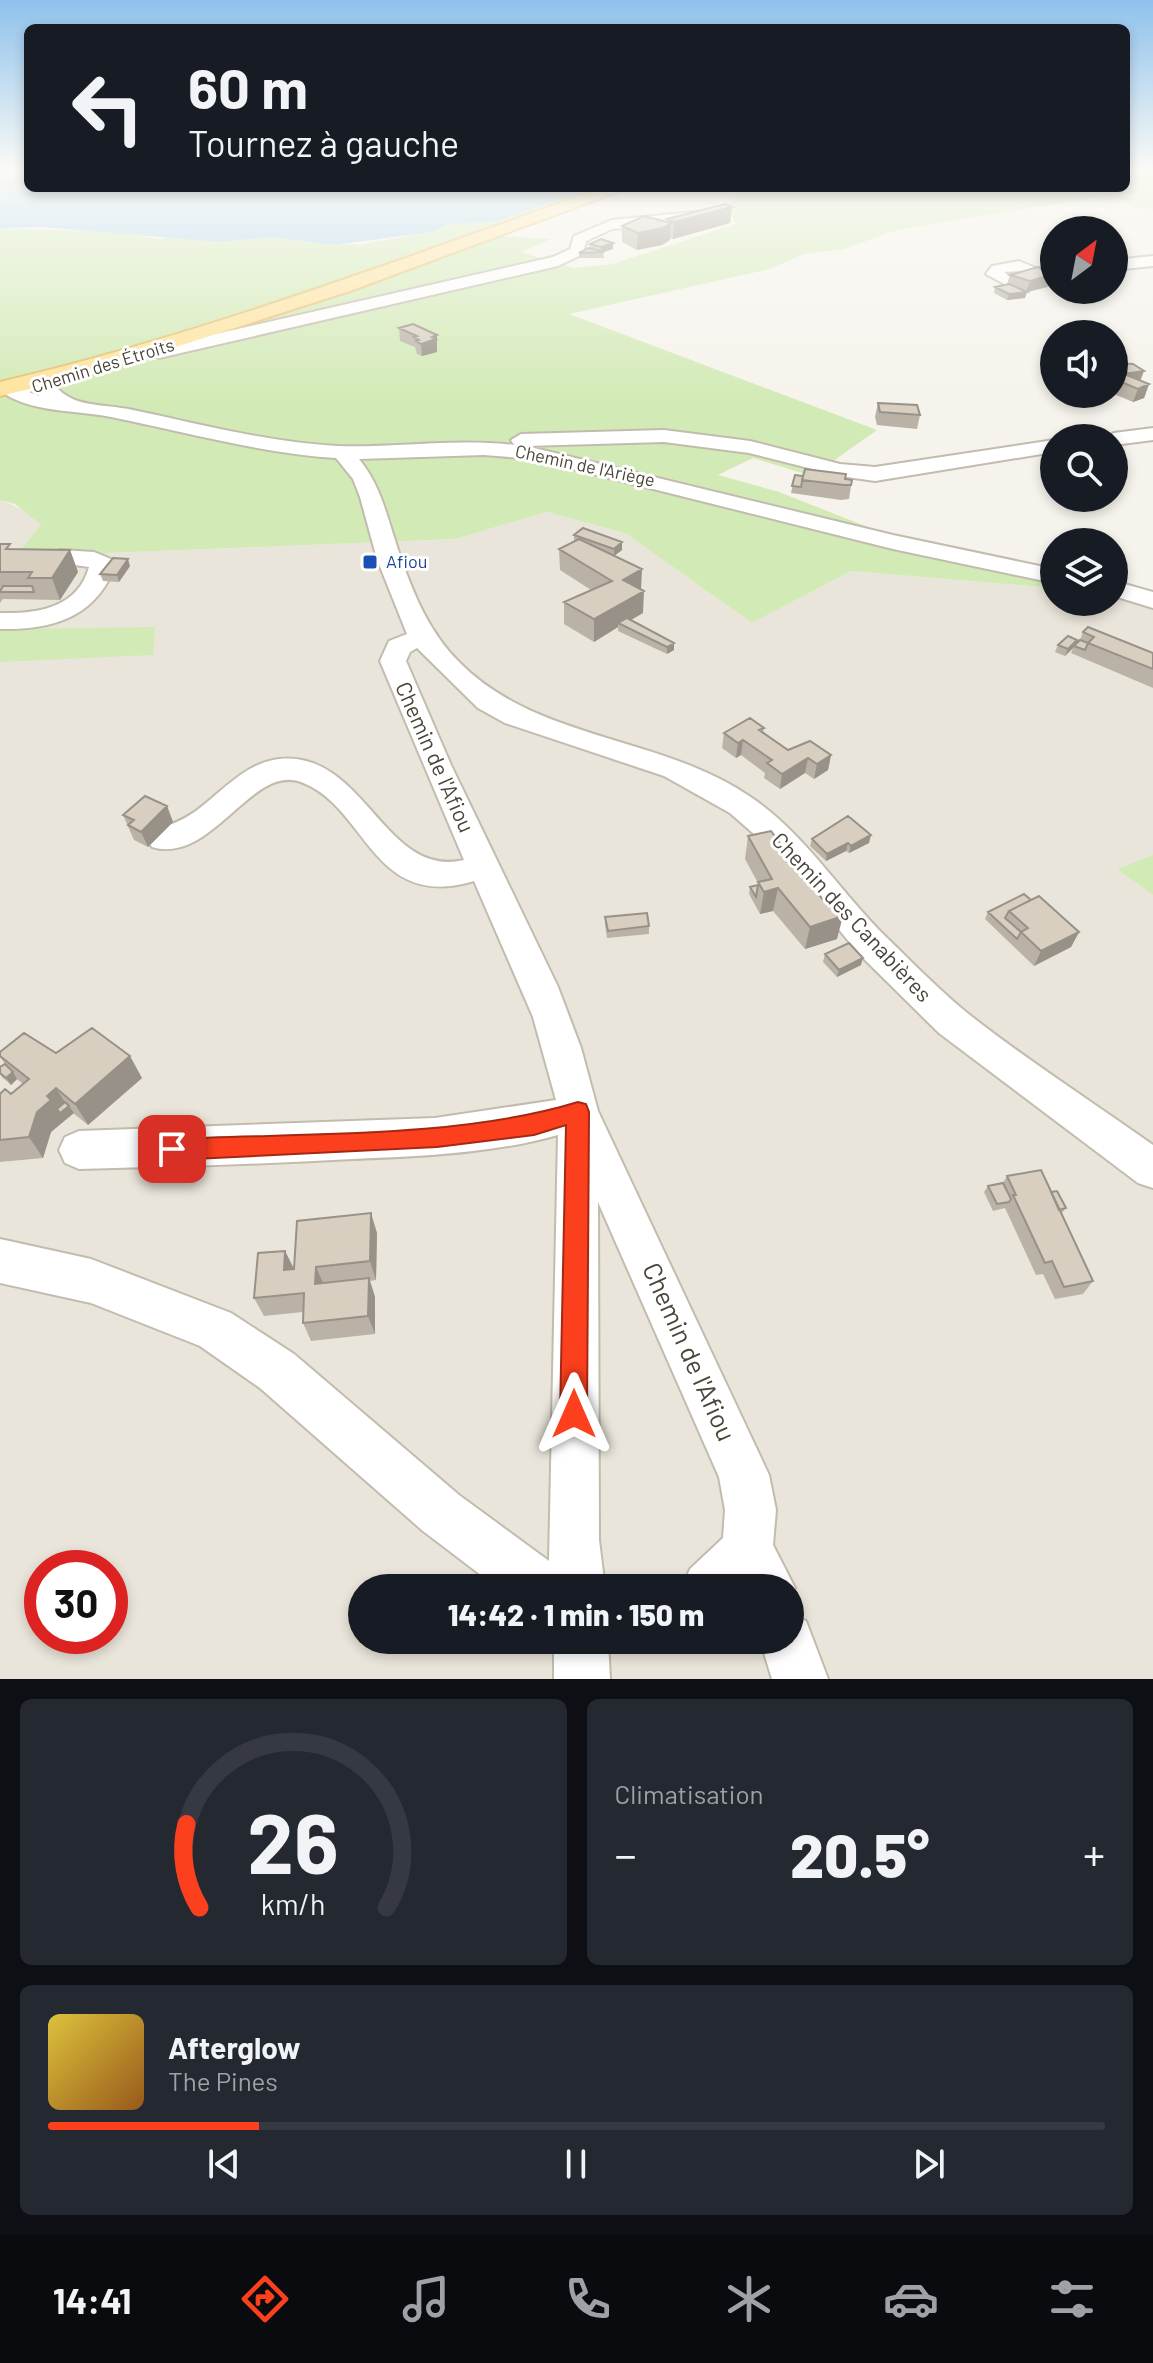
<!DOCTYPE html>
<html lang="fr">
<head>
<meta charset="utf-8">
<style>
	:root { --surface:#171b24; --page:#242831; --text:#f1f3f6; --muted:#9ea1a6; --line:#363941; --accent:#fc3f1d }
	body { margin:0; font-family:Barlow,sans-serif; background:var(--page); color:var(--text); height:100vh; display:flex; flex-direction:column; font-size:30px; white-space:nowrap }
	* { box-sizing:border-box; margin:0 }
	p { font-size:26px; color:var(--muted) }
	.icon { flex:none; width:44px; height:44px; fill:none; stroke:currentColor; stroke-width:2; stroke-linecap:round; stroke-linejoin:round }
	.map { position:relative; height:1679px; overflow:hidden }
	.details { display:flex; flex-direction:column; gap:20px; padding:20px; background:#0d0f14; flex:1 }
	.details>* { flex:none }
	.top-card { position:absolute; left:24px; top:24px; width:1106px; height:168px; border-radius:12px; box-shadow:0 4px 12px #0003; background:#171b24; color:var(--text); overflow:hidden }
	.needle { width:52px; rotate:32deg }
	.buttons { position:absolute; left:1040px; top:216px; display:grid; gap:16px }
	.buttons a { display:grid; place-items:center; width:88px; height:88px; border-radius:50%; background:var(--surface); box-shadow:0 4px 12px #0003; font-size:40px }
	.speed { position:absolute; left:24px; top:1550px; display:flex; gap:16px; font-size:40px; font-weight:700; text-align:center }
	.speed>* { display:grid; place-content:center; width:104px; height:104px; border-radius:50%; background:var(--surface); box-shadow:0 4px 12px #0003; line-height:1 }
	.speed .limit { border:12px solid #d22; background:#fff; color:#111 }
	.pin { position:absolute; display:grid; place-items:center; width:68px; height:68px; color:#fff; margin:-34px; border-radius:16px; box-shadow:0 4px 12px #0006 }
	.me { position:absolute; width:88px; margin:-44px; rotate:0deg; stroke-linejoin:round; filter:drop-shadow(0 0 6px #0008) }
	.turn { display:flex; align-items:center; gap:28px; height:168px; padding:0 32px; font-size:36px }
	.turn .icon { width:104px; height:104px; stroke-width:2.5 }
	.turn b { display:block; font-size:56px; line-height:68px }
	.big { font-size:60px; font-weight:800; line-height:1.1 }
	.details .card { flex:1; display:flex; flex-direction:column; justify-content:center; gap:12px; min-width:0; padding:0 28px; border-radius:12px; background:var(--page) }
	.details .dial { align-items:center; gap:0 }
	.dial svg { height:208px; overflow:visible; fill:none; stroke:var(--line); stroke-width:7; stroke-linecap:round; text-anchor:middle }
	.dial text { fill:var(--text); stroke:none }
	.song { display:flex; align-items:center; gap:24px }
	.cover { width:96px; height:96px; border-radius:12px; background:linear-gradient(135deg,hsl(50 70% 55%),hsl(30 70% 35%)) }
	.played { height:8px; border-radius:4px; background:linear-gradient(90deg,var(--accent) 20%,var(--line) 20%) }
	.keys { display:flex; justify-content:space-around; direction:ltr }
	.heat { display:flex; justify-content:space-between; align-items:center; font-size:44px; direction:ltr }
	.details .tiles { flex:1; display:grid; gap:20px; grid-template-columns:1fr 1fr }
	.card:last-child { grid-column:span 2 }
	.trip { position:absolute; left:348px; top:1574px; width:456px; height:80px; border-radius:40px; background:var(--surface); box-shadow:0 4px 12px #0003; font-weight:800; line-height:80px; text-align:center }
	.dock { display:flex; height:128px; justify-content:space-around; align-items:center; background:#090b0e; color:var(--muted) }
	.dock .icon { width:56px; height:56px }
	.dock .selected { color:var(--accent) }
	.dock b { font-size:36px; color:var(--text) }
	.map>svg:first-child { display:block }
	.residential { fill:#eae5da; fill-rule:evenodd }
	.green { fill:#d2eab5 }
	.water { fill:#a9d4f2 }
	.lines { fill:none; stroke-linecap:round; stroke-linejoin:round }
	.minor-casing { stroke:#c2bbae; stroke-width:4 }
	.major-casing { stroke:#e6c16a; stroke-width:4 }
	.minor { fill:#fff; fill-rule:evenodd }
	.major { fill:#ffe39c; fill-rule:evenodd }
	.wall { fill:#bab2a6 }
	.shaded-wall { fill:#979187 }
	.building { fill:#d8cfc1; stroke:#979187; stroke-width:2 }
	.route { fill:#fc3f1d; stroke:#a42913; stroke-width:2 }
	.transit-dot { fill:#1a4fb4; stroke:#fff; stroke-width:3 }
	.labels { text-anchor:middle; stroke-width:6; stroke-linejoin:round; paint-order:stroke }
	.far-street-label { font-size:18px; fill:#4b4439; stroke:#fff }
	.far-transit-label { font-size:18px; fill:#164399; stroke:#fff; text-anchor:start }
	.street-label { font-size:22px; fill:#4b4439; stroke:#fff }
	.near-street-label { font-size:26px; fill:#4b4439; stroke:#fff }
</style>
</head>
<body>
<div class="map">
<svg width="1153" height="1679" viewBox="0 0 1153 1679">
	<rect width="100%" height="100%" fill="#f6f3ec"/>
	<!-- residential -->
	<path class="residential" d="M0,499L109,553L455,539L547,512L625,533L752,623L851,571L1054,588V602H1114V593L1153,599V855L1117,869L1153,895V1679H0ZM42,1568H110V1636H42ZM362,1588H790V1640H362Z"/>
	<!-- green -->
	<path class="green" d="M1126,170H1153V209L1133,207L1120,197L1139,198L1123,193L893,231L844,249L804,254L769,269L569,314L877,430L836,459L825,480L753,458L718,475L779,492L888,535L1054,574V588L851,571L752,623L625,533L547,512L455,539L109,553L11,562L41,525L15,504L0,500V398L62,385L502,236L551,239L521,252L573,268L612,264L736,224L726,207L746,188H1126Z
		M593,188H606L443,249L81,366L0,385V228L123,232L158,239L178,236L222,242L270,237L335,245L363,244L432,232L447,225L497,221Z
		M155,627L153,655L0,662V629Z
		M1153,855V895L1117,869Z"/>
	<!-- water -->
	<path class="water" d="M0,170H28V188H593L497,221L447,225L432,232L335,245L270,237L221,242L42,227L0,228Z"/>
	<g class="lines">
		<!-- minor casing -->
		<g class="minor-casing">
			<path id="minor" d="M703,211L715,215L671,225L612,229L586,241L583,254L558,266L159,358L136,349L145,344L159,347L553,257L570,249L574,236L612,220Z
				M1153,256V266L1114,270V260Z
				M1019,261L1043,271L1054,269V279L1008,286L986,274L992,266ZM1022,271L1026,273L1010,276L1004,272Z
				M29,378L52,381C69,409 102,403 133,410C200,424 267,442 337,446C396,448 455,438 514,445L511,440L521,434L664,430L750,441L840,464L875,467L1054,440V452L875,481L840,476L749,453L664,442L526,446L893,535L1054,569V583L893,549L533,459L484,455L359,459C383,488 388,523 401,558C414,596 430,633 459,662C538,742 662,735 752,798C806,835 840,892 886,937C912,962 938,989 966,1012C1025,1059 1091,1101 1153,1145V1188L1138,1183L939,1033L859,954L778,855L730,813L664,776L505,723L478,708L417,648L410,652L406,661L451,765L558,987L581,1048L598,1111L769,1475L776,1510L773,1545L795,1588L790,1599V1588H682L690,1569L723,1538L725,1510L719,1477L598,1202L599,1540L605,1588H498L423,1531L260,1388L200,1346L91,1303L0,1283V1239L91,1259L231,1313L294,1354L459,1495L549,1561L558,1135C491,1154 421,1156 353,1159C261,1164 170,1167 79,1169L65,1163L59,1150L65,1137L79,1131L435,1118L556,1100L533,1017L474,881C372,912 367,806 301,782C251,764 212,865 152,847L147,839L152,831C168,826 182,821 196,811C223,791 245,763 279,759C365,750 384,879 464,860L380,661L389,641L407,634L377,559L360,497L353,479L336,458C259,453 186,432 111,417C76,410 40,413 8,396L5,392ZM37,390L39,396L29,392Z
				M1153,428V440L1114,445V438H1104L1114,433Z
				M61,550L94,552L111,559L113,571C92,620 48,630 0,629V613C37,614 78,608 89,567L52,562L49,557L52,552Z
				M1114,581L1153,592V608L1114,596Z
				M790,1614L806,1621L828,1679H772L760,1640H790Z
				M554,1640H608L610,1679H554Z"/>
		</g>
		<!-- major casing -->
		<g class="major-casing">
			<path id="major" d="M603,188H628L350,291L85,376L0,396V382C205,334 404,258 603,188Z"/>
		</g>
		<!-- minor -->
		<use href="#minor" class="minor"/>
		<!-- major -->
		<use href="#major" class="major"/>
	</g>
	<!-- wall -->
	<path class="wall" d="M732,207L730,223L673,239L670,238V240L662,245L637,250L622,242V226L667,222V219Z
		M613,243V249L603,252L604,258H579V253L589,249L590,244Z
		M1054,274L1051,286L1027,292L1025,298L1007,300L994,293L995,287L1007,284L1010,275Z
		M399,328L437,335V352L422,356L417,354L415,347L400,341Z
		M1114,363L1140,381L1149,384L1144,398L1133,402L1114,394Z
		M878,403L920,415L917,429L877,425L875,417Z
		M795,475L852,480L849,499L841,500L791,493Z
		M574,535L622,542V550L614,556L641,589L643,613L631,620L674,643V650L667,654L618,631V627L594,642L564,624V602L591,590L560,570L559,549L574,541Z
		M0,544L12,549L70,550L78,572L60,600L3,599L0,603Z
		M130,566L119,582L103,581L100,574Z
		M1083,632L1153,653V688L1071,653L1073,648L1065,656L1055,652L1058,645L1077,640L1075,645L1080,640Z
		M764,728L763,733L788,750L831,755L828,770L814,779L805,773L780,789L764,778L765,773L741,755L736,758L722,748L724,733Z
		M167,806L173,822L148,847L134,840L123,815Z
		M748,836L796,864L815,878L813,887L837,939L805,949L773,911L760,914L749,894L750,887L758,885V883L745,859Z
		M812,839L869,843L849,853L846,851L826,861L810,846Z
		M1031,900L1079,932L1071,947L1034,966L985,919L988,912Z
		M605,917L649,926V934L607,938L605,924Z
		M825,954L861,965L837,977L823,962Z
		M0,1052L56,1053L142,1078L88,1125L73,1113L51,1132L43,1158L0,1162V1094H11L23,1084L17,1079L11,1085L2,1077L0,1074V1067L5,1064L0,1057Z
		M1007,1176L1051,1192L1066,1208L1061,1214L1093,1281L1083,1294L1055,1299L1043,1274L1036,1275L1005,1208L993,1211L984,1192L988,1186L1003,1183Z
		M377,1233L376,1280L370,1281L375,1297V1334L311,1341L303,1323V1312L264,1316L254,1298L285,1251L294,1269Z"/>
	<!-- shaded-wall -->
	<path class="shaded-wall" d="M732,207L730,223L673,239L674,222Z
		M671,223L670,240L662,245L637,250L638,233Z
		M613,243V249L601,253V247Z
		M1054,274L1051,286L1027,292L1025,298L1007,300L1009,294L1026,292L1030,281Z
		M437,335V352L422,356L421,344L432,337Z
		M1144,371L1139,384L1124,374Z
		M1149,384L1144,398L1133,402L1138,389Z
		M1066,394H1081L1065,397Z
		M622,542V550L614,556V549Z
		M70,550L78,572L60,600L52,578Z
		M128,559L130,566L119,582L117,575Z
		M642,569L641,591L623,580Z
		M644,591L643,613L622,625L618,623V627L594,642V619Z
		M1077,640L1074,647L1065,656L1068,649Z
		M674,643V650L667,654V647Z
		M743,740L741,755L736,758L738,743Z
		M831,755L828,770L814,779L817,764Z
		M808,758L805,773L780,789L782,774Z
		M167,806L173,822L148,847L141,832Z
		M871,835L869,843L849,853L851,846Z
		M848,843L846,851L826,861L827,854Z
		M778,888L773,911L760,914L764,892Z
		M843,916L837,939L805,949L810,927Z
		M1079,932L1071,947L1034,966L1041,951Z
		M863,958L861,965L837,977L839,970Z
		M130,1056L142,1078L88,1125L75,1104Z
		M13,1072L17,1079L11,1085L6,1078Z
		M56,1088L68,1107L69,1106L74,1113L51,1132L43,1158L29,1137L37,1112L47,1096Z
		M371,1213L377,1233L376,1280L370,1261Z
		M285,1251L294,1269L284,1270Z
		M316,1267L324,1285L315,1284Z
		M369,1278L375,1297V1334L368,1316Z"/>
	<!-- building -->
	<path class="building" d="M725,204L732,207L674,222L667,219Z
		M644,216L671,223L663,228L638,233L622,226Z
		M601,239L613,243L601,247L590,244Z
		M588,248L604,252L579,253Z
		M1038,267L1054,274L1030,281L1010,275Z
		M1009,284L1027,292L1009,294L995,287Z
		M413,324L437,335L432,337L436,339L421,344L416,341L419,340L414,337L417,336L399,328Z
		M1114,363L1133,364L1144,371L1124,374L1149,384L1138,389L1114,379Z
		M878,403L917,405L920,415L880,412Z
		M805,469L846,474L845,479L852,480L851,485H844L802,480Z
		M795,475L803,476L801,487L792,486Z
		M583,528L622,542L614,549L574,535Z
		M579,539L642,569L623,580L644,591L594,619L564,602L612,581L559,549Z
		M0,544H10L6,549L70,550L52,578H28L32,572H0Z
		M113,558L128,559L117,575L100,574Z
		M3,586H32L34,592H0Z
		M627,618L674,643L667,647L618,623Z
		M1088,627L1153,653V669L1088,643L1094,637L1083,632Z
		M1068,636L1077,640L1068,649L1058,645Z
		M1080,640L1088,643L1085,650L1074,646Z
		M750,718L764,728L759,730L788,750L810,741L831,755L817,764L808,758L782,774L767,763L772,760L743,740L738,743L724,733Z
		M145,796L167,806L141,832L128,825L134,820L123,815Z
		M848,816L871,835L851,846L848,843L827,854L812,839Z
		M771,831L796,864L802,861L815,878L808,880L827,905L834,903L843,916L810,927L778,888L764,892L758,882L772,879L748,836Z
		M758,885L756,897L750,887Z
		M1024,894L1031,900L1009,911L1005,918L1021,932L1017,939L988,912Z
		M1039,896L1079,932L1041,951L1021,932L1028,928L1009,911Z
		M647,913L649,926L608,931L605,917Z
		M849,943L863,958L839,970L825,954Z
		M92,1028L130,1056L75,1104L56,1088L47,1096L51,1100L37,1112L29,1137L0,1140V1094L5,1089L11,1094L29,1079L0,1056V1052L24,1033L56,1053Z
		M5,1064L13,1072L6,1078L0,1073V1067Z
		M65,1102L69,1106L60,1113L57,1109Z
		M1041,1170L1093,1281L1064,1287L1052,1261L1045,1263L1013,1195H1016L1007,1176Z
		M1003,1183L1011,1199L1009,1202L997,1204L988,1186Z
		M1057,1191L1066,1208L1059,1210L1051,1192Z
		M371,1213L370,1261L316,1267L315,1284L369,1278L368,1316L303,1323L304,1293L254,1298L258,1253L285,1251L284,1270L294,1269L297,1221Z"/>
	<!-- sky -->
	<linearGradient id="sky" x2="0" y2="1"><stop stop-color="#8fc1ec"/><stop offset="0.42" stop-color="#fbfaf6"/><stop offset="1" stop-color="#fbfaf6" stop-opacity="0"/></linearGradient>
	<rect width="1153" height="405" fill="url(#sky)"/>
	<!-- route -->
	<path class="route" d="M578,1102L586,1104L589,1112L587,1414L583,1424L574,1428L564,1424L560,1414L566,1125L534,1135L437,1147L172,1160L164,1157L161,1149L164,1142L172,1139C300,1133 457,1139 578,1102Z"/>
	<!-- markers -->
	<rect class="transit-dot" x="362" y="554" width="16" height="16" rx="4"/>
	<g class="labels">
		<!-- far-street labels -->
		<g class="far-street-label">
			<text transform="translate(103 366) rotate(-17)" y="6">Chemin des Étroits</text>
			<text transform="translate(585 466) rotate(12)" y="6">Chemin de l'Ariège</text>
		</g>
		<!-- far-transit labels -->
		<g class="far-transit-label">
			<text x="386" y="568">Afiou</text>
		</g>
		<!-- street labels -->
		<g class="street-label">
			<text transform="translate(435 757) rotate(66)" y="8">Chemin de l'Afiou</text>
			<text transform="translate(852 917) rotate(47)" y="8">Chemin des Canabières</text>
		</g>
		<!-- near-street labels -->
		<g class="near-street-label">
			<text transform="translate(689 1352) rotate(66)" y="9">Chemin de l'Afiou</text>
		</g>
	</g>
</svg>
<div class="buttons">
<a><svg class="needle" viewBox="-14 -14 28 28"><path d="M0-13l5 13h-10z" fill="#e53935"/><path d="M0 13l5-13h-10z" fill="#9ea1a6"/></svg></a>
<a><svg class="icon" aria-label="sound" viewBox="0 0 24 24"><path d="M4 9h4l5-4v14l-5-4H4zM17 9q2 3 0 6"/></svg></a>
<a><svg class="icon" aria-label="search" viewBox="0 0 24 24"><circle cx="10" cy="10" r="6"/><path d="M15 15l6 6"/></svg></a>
<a><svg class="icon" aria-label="layers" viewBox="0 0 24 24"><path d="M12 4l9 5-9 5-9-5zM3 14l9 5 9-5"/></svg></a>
</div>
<div class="speed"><div class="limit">30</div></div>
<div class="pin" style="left:172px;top:1149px;background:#d93025"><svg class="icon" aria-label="arrive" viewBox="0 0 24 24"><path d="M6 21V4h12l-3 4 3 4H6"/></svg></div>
<svg class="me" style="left:574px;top:1414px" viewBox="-20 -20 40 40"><path d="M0-17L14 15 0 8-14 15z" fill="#fc3f1d" stroke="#fff" stroke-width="4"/></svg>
<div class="trip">14:42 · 1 min · 150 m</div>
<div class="top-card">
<div class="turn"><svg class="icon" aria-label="left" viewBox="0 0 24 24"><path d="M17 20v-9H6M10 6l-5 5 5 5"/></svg><div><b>60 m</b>Tournez à gauche</div></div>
</div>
</div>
<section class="details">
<div class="tiles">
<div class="card dial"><svg viewBox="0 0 100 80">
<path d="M14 69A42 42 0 1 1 86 69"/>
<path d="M14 69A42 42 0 0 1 9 37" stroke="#fc3f1d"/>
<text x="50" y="56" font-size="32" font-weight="700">26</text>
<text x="50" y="72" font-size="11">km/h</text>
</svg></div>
<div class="card"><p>Climatisation</p>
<div class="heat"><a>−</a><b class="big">20.5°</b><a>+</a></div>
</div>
<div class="card">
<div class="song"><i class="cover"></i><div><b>Afterglow</b><p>The Pines</p></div></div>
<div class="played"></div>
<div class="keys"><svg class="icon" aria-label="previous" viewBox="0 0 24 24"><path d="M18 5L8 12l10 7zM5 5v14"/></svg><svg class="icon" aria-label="pause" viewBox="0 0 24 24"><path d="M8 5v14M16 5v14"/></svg><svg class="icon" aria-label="next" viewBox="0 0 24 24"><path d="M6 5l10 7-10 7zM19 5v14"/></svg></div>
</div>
</div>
</section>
<nav class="dock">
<b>14:41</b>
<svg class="icon selected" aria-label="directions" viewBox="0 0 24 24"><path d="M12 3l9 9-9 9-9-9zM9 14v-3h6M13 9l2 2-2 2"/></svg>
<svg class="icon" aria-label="music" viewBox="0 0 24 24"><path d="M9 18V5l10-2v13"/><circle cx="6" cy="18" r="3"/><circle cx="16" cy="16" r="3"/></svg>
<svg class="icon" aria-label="phone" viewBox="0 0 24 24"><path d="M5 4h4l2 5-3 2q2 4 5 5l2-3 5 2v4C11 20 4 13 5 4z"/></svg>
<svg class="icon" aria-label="climate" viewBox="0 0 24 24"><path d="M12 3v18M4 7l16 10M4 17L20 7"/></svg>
<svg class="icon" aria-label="car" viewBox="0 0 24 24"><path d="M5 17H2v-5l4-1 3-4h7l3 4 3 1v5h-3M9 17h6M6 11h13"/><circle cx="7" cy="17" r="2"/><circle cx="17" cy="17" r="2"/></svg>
<svg class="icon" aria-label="filters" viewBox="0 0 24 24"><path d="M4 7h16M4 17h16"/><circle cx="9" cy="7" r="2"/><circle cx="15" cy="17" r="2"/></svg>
</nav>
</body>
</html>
